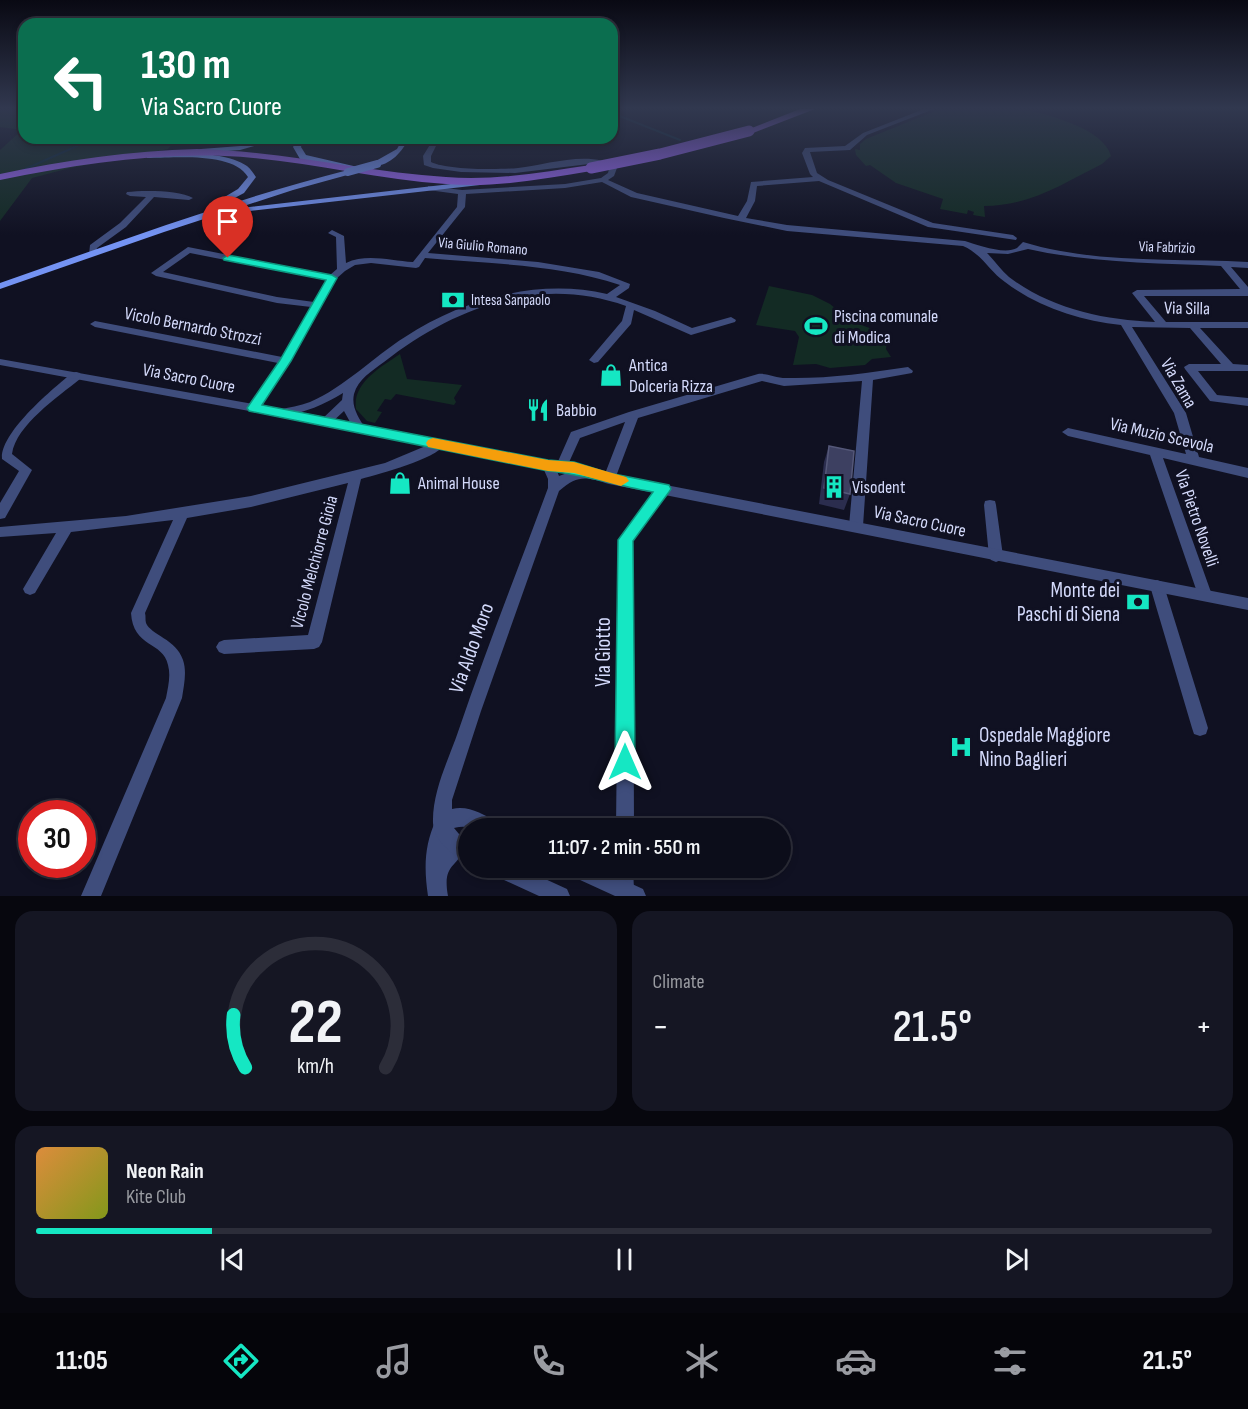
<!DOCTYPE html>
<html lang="en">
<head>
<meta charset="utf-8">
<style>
	:root { --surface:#0c0d1a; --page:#151623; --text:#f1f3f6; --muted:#9a9ca2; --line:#2c2d39; --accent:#15e7c3 }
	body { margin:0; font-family:"Sofia Sans Condensed",sans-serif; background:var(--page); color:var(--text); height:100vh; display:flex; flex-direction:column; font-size:22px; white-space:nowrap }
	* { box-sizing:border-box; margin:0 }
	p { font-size:20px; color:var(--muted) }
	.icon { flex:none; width:33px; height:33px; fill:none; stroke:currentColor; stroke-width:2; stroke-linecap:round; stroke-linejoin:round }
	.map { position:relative; height:896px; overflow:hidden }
	.sheet { display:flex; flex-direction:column; gap:15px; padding:15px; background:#07070e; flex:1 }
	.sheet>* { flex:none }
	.top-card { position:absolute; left:18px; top:18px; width:600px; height:126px; border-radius:18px; box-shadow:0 3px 9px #0003,0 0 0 2px var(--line); background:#0b6e4f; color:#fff; overflow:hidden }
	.speed { position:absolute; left:18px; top:800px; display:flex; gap:12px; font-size:30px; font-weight:700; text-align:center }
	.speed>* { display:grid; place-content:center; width:78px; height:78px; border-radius:50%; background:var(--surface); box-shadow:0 3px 9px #0003,0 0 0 2px var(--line); line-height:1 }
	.speed .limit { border:9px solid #d22; background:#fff; color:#111 }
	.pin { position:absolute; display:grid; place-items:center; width:51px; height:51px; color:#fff; margin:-62px -26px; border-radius:50% 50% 50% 0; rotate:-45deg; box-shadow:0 0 6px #0007 }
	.pin .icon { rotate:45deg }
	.me { position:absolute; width:66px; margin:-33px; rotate:0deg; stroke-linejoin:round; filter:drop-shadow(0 0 4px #0008) }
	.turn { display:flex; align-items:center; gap:21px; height:126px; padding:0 24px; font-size:27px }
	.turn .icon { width:78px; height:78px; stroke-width:2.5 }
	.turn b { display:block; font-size:42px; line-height:51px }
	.big { font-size:45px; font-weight:600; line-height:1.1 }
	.sheet .tile { flex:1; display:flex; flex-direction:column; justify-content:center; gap:9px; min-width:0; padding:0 21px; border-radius:18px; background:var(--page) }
	.sheet .dial { align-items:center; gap:0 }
	.dial svg { height:156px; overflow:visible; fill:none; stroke:var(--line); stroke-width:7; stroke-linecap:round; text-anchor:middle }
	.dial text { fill:var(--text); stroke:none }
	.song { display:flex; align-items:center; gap:18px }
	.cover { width:72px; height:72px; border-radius:9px; background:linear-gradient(135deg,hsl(30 70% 55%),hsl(70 70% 35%)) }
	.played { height:6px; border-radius:3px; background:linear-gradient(90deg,var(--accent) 15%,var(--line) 15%) }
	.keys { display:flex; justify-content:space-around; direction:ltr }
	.heat { display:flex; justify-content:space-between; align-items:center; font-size:33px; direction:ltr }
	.sheet .tiles { flex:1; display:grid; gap:15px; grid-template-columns:1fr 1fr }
	.tile:last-child { grid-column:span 2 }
	.trip { position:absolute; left:458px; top:818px; width:333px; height:60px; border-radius:30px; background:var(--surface); box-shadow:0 3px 9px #0003,0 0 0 2px var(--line); font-weight:600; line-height:60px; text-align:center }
	.menu { display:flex; height:96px; justify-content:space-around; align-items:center; background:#05050a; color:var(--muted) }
	.menu .icon { width:42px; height:42px }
	.menu .active { color:var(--accent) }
	.menu b { font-size:27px; color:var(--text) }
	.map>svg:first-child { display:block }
	.green { fill:#132b24 }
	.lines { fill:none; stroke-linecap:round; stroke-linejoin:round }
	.stream { stroke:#0e2b3c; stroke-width:2 }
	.minor { fill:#3f4d7c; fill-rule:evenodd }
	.tertiary { fill:#3f4d7c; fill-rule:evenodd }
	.secondary { fill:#7493f3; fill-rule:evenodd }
	.primary { fill:#9765f1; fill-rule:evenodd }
	.secondary-bridge { stroke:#7493f3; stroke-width:8 }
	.primary-bridge { stroke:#9765f1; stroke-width:11 }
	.wall { fill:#2b2d4e }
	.building { fill:#3d4061; stroke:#555879; stroke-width:1.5 }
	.route { fill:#15e7c3; stroke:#0e967f; stroke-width:1.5 }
	.slow { fill:#f59e0b }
	.labels { text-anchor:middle; stroke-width:6; stroke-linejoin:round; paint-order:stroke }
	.far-street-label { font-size:15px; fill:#d4dafb; stroke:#101122 }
	.far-poi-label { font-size:15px; fill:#d4dafb; stroke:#101122; text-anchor:start }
	.street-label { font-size:18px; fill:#d4dafb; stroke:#101122 }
	.poi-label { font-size:18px; fill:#d4dafb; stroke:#101122; text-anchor:start }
	.near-poi-label { font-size:21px; fill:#d4dafb; stroke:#101122; text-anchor:end }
	.near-street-label { font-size:21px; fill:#d4dafb; stroke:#101122 }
</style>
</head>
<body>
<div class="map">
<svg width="1248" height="896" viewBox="0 0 1248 896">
	<rect width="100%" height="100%" fill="#101122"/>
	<!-- green -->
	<path class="green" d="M0,109H24V138H178L168,149L70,168L32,178L0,221V150L22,130L0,127Z
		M940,109H1024C1050,115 1104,129 1111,156L1102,164C1062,184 1030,206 984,206L985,217L973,215L974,212L968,210L967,214L940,209L943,199L896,183L870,165L866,166L856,155L855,149L860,150V144L866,139Z
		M769,286L812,295L830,304L851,321L888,335L886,349L891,357L872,359L865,365L830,368L816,364L793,365L799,337L795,331L756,325Z
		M400,354L407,379L462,385L454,398L456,402L454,405L396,394L391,400L385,399L377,411L382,412L375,423L367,421L356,409C352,383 381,367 400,354Z"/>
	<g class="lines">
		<!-- stream -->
		<path class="stream" d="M612,113L680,140
			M23,170L95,138"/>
		<!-- minor -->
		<path class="minor" d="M924,109H934L867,135L850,150L810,152L817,173L828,180L933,223L1013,235L1017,238L1016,240L928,227L819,181L757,186L755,201L746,218L787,225L965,241C977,245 1005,255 1017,248C1019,246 1021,244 1023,242C1095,264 1174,258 1248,262V268L1231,267L1248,287V296H1144L1166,322H1248V328H1200L1233,364L1248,365V371H1198L1217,395L1248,398V406L1210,401L1185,369L1184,367L1189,364H1221L1190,328L1132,327L1186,413L1199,457L1248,468V478L1163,458L1212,595L1210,599L1205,601L1200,599L1198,595L1150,455L1068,436L1062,432L1068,428L1186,454L1174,413L1121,325C1080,321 1038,307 1005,282C989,271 982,254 963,246L787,231L724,218L631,197L602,182L565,188L466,194L465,207L428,253L538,262L599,272L630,284L629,288L616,297L655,311L692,328L731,317L736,320L735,322L691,335L634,310L631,324L598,362L594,363L589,360L622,321L626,306C594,295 561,291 527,296C474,304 426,329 384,362C372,371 358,379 354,394C351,407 359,418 365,428L359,432L355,431L344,411L330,424H322L320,421L342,400L343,393C324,405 305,412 283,417L277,413L279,410C289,407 300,406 310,402C345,387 373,357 405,337C463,299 538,278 607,294L620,285C558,264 490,264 425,258L419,267L416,268L371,263L355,265L345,271L336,279L290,361L257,411L253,412L247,408L278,363L95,327L90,324L95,321L282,357L311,307L277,303L156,276L151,273L188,247L330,275L337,269L336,237L328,233L332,230L344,236L346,263C367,253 391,261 413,262L457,207L458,194L428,190V186L462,190L565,184L601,178L608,173L609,169L597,163L515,173L461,172L433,168L424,165L423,156L434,138H440L431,156V162C447,170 499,170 518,168C547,165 592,149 617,168L614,176L608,180L637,193L738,216L747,201L751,182L813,177L810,174L802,153L805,148L845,146L863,133ZM1028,249C1091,263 1156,263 1221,266L1240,289L1137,290L1132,293L1155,322C1104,320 1051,309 1009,277C1001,270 995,261 987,253L1008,254ZM190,253L326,280L314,302L277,297L163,272Z
			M127,192C143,190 180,190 193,198L189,200L154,197L126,227L97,248L95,255H89L90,245L120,223L146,197L130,196L126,194Z
			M908,367L913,371L912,373L873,380L863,526L861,530L856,531L851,530L849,526L862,381L784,386L762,381L638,418L615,479L613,482H605L603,479L625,422L580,438L566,469H558L556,466L571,432L629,412L758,374C767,373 776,378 786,378C826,379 868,373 908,367Z
			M76,372L80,373L81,376L80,379C58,397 16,425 12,454L32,470L5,518L0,519V503L19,471L2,459C0,432 54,388 72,373Z
			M440,440L446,444C433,460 382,473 361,479L322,642L319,647L314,649L224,654L219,652L216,647L219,642L224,640L308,635L348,483L251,507L187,518L145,613C146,616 145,620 146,623C151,635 176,639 183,660C187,672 184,685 182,698L101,896H81L166,698C168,687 171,676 168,665C163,641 133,648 131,613L173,520L71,532L35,593L30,595L25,593L23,589L56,533L0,537V527L126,516L251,496L385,463Z
			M664,484L668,486L670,489L668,492L633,541L634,828H616L619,540L660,486Z
			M990,500L995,501L996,505L1003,556L1001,560L996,562L991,560L989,556L984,505L985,501Z
			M1157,580L1162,582L1164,586L1208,728L1206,734L1200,736L1194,734L1192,728L1150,586L1152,582Z
			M442,817L448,820L451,826L445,845L457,837L464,839L466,846C457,869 442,863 448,896H428C424,868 424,846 436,820Z
			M615,867H633L634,890L631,896H617L614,890Z"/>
		<!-- tertiary -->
		<path class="tertiary" d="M0,359L320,416L548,461L574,463L609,474L1248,598V610L609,484C587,477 578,474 559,491L481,711L452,800V809C468,805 483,814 497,822L500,828C489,828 461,825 454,828L459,834L468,842V862C453,856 434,841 433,823C432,792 448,761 458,732C486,650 518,569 548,488V479L544,470L320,424L0,365ZM557,471L570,472L559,476Z
			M489,867H519L567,889L570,896H539L491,874Z
			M565,867H595L643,889L646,896H615L567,874Z"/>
		<!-- secondary -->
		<path class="secondary" d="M272,138H283L240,150L201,153L197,151L201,149L240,146Z
			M298,138H304L301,147L306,155L362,168L358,170L300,159L293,147Z
			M403,138H409C403,151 390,166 374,166V162L397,149Z
			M147,154C172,151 226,151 247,166C251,169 253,173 256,177L244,193L214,209L210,207L211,205L238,189L248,177C233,152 176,158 150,158H147Z
			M348,170H351V174L293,190L164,232L0,289V283C115,243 230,200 348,170Z
			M477,181H480V185L241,212L237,210L241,208Z"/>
		<!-- primary -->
		<path class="primary" d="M800,109H815L753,133L744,131Z
			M197,149C282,151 363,172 446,177C495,181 543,172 591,165L597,168L591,171C543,179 495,188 446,184C372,179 300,159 225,156C149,153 74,165 0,180V174C65,160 131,151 197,149Z"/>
		<!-- secondary-bridge -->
		<path class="secondary-bridge" d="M348,172L377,164"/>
		<!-- primary-bridge -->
		<path class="primary-bridge" d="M591,168L660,154L749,131"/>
	</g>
	<!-- wall -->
	<path class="wall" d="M829,446L850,494L844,510L819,504L824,462Z"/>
	<!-- building -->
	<path class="building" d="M829,446L854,451L850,494L824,488Z"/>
	<!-- sky -->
	<linearGradient id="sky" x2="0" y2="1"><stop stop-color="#090913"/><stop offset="0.46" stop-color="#31384f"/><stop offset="1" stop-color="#31384f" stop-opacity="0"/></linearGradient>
	<rect width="1248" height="235" fill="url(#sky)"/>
	<!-- route -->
	<path class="route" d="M228,255L332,275L337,278L291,361L262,405L548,460L574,462L609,473L669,485L671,489L669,492L633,541L635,762L632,768L625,771L618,768L615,762L618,540L653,492C618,486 584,474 548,471L249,411L247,408L280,360L326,280L224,260L223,258Z"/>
	<!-- slow -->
	<path class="slow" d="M433,438L548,460L574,462L626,477L629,481L621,486L574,473L548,471L428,447L426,443L428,440Z"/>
	<!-- icons -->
	<defs>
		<g id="bank-bare" transform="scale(1.8)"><path d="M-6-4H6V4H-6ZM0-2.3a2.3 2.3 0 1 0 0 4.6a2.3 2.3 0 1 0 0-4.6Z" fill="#15e7c3" stroke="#101122" stroke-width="2.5" paint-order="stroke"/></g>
		<g id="stadium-bare" transform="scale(1.8)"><path d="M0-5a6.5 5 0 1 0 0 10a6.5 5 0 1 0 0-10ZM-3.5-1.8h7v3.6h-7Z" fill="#15e7c3" stroke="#101122" stroke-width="2.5" paint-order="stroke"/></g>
		<g id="shop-bare" transform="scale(1.8)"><path d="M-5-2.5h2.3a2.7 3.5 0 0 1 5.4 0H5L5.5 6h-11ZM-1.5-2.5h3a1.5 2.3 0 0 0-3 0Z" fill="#15e7c3" stroke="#101122" stroke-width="2.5" paint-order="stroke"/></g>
		<g id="restaurant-bare" transform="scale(1.8)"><path d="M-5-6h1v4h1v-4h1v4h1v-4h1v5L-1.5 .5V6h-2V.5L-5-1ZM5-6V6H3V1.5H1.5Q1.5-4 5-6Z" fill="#15e7c3" stroke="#101122" stroke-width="2.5" paint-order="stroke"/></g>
		<g id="building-bare" transform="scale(1.8)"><path d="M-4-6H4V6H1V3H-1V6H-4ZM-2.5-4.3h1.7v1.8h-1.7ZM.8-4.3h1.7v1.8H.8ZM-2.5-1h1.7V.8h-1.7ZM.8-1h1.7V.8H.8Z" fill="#15e7c3" stroke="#101122" stroke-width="2.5" paint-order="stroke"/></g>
		<g id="hospital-bare" transform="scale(1.8)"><path d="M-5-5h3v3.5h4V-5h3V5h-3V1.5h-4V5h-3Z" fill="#15e7c3" stroke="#101122" stroke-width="2.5" paint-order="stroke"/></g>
	</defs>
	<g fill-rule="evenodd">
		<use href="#bank-bare" x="453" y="300"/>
		<use href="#stadium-bare" x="816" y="326"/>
		<use href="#shop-bare" x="611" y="375"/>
		<use href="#restaurant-bare" x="538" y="410"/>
		<use href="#shop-bare" x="400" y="483"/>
		<use href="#building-bare" x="834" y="487"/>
		<use href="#bank-bare" x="1138" y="602"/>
		<use href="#hospital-bare" x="961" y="747"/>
	</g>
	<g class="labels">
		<!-- far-street labels -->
		<g class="far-street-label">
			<text transform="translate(483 246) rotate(5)" y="5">Via Giulio Romano</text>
			<text transform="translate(1167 247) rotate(2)" y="5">Via Fabrizio</text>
		</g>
		<!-- far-poi labels -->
		<g class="far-poi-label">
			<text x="471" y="305">Intesa Sanpaolo</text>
		</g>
		<!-- street labels -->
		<g class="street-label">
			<text transform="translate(1187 308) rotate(1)" y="6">Via Silla</text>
			<text transform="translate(193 326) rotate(11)" y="6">Vicolo Bernardo Strozzi</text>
			<text transform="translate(189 378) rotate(11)" y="6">Via Sacro Cuore</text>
			<text transform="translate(1179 383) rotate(60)" y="6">Via Zama</text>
			<text transform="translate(1162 435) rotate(13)" y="6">Via Muzio Scevola</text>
			<text transform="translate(1197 518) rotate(71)" y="6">Via Pietro Novelli</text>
			<text transform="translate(920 521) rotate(12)" y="6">Via Sacro Cuore</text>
			<text transform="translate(314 562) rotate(-75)" y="6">Vicolo Melchiorre Gioia</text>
		</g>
		<!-- poi labels -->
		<g class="poi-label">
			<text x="834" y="322">Piscina comunale<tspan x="834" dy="21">di Modica</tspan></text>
			<text x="629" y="371">Antica<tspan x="629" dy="21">Dolceria Rizza</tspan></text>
			<text x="556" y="416">Babbio</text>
			<text x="418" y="489">Animal House</text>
			<text x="852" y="493">Visodent</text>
		</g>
		<!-- near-poi labels -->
		<g class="near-poi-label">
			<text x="1120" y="597">Monte dei<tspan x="1120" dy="24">Paschi di Siena</tspan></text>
			<text x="979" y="742" text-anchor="start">Ospedale Maggiore<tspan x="979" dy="24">Nino Baglieri</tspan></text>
		</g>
		<!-- near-street labels -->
		<g class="near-street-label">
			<text transform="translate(471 648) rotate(-70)" y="7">Via Aldo Moro</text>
			<text transform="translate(603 652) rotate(-90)" y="7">Via Giotto</text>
		</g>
	</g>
</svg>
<div class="speed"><div class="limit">30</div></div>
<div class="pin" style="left:228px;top:258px;background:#d93025"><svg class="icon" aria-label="arrive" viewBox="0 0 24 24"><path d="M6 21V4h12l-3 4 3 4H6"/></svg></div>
<svg class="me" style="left:625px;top:762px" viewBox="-20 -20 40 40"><path d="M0-17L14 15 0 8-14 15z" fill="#15e7c3" stroke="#fff" stroke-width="4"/></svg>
<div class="trip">11:07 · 2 min · 550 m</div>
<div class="top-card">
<div class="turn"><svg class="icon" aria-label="left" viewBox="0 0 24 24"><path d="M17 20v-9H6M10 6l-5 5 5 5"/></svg><div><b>130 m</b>Via Sacro Cuore</div></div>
</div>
</div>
<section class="sheet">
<div class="tiles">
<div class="tile dial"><svg viewBox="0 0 100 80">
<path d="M14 69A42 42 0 1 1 86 69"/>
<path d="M14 69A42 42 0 0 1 8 42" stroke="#15e7c3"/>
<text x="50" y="56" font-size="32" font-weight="700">22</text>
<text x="50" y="72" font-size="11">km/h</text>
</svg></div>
<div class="tile"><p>Climate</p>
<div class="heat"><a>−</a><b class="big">21.5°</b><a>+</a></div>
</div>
<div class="tile">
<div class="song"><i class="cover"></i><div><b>Neon Rain</b><p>Kite Club</p></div></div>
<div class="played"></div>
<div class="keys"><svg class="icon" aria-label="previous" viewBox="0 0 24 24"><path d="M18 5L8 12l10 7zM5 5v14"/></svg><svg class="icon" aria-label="pause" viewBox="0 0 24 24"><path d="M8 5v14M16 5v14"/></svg><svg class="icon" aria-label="next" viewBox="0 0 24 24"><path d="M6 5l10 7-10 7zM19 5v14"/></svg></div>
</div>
</div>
</section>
<nav class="menu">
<b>11:05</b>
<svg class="icon active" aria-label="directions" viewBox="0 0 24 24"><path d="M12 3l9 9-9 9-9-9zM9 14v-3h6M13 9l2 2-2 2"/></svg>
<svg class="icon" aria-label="music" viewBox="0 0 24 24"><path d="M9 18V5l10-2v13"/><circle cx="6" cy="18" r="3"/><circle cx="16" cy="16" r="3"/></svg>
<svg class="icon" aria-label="phone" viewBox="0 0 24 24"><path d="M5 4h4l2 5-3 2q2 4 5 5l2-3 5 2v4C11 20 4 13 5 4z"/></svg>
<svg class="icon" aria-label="climate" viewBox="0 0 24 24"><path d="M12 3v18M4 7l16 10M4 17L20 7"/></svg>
<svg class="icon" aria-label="car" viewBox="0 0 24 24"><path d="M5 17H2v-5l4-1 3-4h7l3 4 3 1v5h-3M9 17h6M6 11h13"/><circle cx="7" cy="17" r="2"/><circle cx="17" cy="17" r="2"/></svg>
<svg class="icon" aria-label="filters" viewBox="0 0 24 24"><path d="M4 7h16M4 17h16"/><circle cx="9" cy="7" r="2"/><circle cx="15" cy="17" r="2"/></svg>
<b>21.5°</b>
</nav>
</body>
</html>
